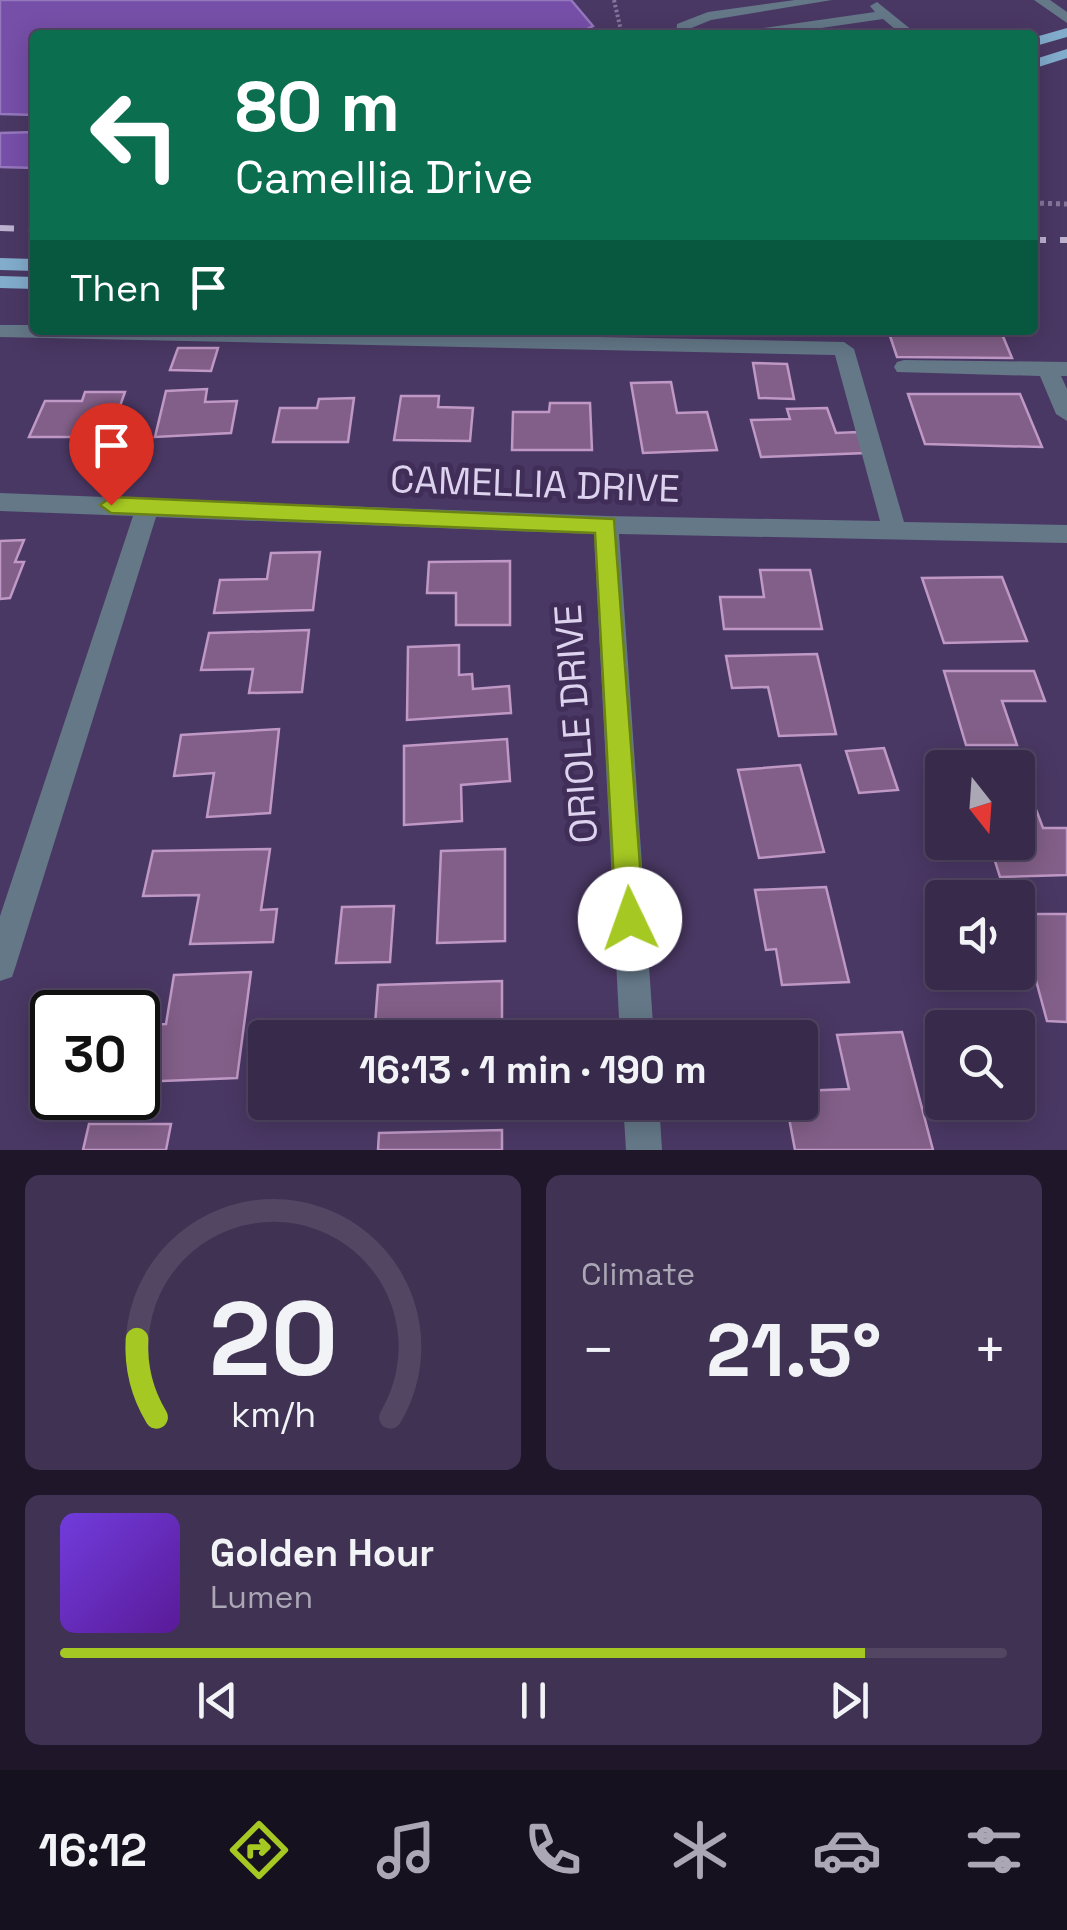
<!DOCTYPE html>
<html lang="en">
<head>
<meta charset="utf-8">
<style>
	:root { --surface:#382a4b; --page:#3f3252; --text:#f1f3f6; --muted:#aba7b5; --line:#524663; --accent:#a5c822 }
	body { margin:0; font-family:"Space Grotesk",sans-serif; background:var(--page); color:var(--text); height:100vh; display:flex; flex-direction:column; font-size:38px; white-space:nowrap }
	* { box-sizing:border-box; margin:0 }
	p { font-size:32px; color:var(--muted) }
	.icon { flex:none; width:55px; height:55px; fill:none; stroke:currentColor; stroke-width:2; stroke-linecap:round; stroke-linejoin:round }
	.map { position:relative; height:1150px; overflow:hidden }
	.panel { display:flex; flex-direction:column; gap:25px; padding:25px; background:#1f1729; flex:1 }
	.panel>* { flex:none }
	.hud { position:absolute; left:30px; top:30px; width:1008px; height:305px; border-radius:10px; box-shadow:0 5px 25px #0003,0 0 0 2px var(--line); background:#0b6e4f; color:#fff; overflow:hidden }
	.needle { width:65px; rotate:163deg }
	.tools { position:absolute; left:925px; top:750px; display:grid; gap:20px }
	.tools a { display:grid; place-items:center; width:110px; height:110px; border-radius:10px; background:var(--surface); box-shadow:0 5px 25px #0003,0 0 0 2px var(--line); font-size:50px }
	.speed { position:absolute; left:30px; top:990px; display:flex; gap:20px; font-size:50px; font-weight:700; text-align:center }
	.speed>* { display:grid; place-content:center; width:130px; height:130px; border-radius:50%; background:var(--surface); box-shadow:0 5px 25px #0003,0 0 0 2px var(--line); line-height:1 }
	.speed .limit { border:5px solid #111; border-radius:15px; background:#fff; color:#111 }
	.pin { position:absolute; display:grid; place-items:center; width:85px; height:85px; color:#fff; margin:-102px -42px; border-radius:50% 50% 50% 0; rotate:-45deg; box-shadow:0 0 10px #0007 }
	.pin .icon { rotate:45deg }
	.me { position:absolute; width:110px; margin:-55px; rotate:357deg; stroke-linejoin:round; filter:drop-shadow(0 0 8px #0008) }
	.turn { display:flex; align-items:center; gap:35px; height:210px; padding:0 40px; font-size:45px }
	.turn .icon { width:130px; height:130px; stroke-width:2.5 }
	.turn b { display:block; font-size:70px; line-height:85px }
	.then { display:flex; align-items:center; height:95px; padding:0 40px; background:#0003; gap:20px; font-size:38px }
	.big { font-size:75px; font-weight:700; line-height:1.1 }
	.panel .tile { flex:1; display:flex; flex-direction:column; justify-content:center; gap:15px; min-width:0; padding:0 35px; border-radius:15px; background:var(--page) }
	.panel .dial { align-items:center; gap:0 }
	.dial svg { height:260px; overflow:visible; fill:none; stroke:var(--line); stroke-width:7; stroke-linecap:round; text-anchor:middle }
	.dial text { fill:var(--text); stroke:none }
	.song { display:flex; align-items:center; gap:30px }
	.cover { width:120px; height:120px; border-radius:15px; background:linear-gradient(135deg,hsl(260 70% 55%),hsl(270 70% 35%)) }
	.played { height:10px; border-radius:5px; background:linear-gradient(90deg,var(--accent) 85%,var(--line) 85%) }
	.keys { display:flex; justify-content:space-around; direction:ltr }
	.heat { display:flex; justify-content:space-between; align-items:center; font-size:55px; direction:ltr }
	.panel .tiles { flex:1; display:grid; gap:25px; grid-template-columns:1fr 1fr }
	.tile:last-child { grid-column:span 2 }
	.trip { position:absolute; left:248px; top:1020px; width:570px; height:100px; border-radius:10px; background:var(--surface); box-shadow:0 5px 25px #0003,0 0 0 2px var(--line); font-weight:700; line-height:100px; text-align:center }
	.tab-bar { display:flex; height:160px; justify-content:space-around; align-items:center; background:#16111e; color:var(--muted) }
	.tab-bar .icon { width:70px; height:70px }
	.tab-bar .on { color:var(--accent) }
	.tab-bar b { font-size:45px; color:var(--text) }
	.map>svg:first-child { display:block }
	.water { fill:#764fa8; stroke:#9577bd; stroke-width:2.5 }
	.building { fill:#825f88; stroke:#bf98c5; stroke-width:2.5 }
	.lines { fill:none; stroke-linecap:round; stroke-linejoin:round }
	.path-far1 { stroke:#85769b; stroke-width:4; stroke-dasharray:2.5 2.5; stroke-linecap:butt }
	.path { stroke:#85769b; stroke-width:5; stroke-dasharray:4 4; stroke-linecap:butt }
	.minor { fill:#647888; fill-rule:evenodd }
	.major { fill:#82accc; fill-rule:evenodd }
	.rail { stroke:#bdb1d0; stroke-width:6; stroke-dasharray:14 14; stroke-linecap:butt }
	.route { fill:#a5c822; stroke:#6b8216; stroke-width:2.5 }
	.labels { text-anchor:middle; stroke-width:10; stroke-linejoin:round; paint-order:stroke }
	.street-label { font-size:38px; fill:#ddd3ee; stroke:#402e59 }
</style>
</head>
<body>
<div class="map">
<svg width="1067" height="1150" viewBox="0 0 1067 1150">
	<rect width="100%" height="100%" fill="#4a3864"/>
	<!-- water -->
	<path class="water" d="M0,0H571L593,26L585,30V35H35V115L0,114Z
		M35,132V168L0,167V133Z"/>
	<!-- building -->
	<path class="building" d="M889,333L1002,334L1012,358L897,357Z
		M178,348H218L211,371L170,370Z
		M753,363L787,364L794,399L759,398Z
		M671,382L677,413L707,412L717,450L643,453L631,383Z
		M207,389L205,402L237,401L231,433L155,437L166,391Z
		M85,392H125L109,437H29L45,401H82Z
		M908,394H1020L1042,447L925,444Z
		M401,396H439L438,407L473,408L470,441L394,440Z
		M354,398L348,442H273L280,408H317L319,399Z
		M550,403H590L592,450H512L513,412H549Z
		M827,408L836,433L858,432L866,453L761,457L751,420L790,419L787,409Z
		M24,540L15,562H24L10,598L0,599V541Z
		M320,552L313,610L214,613L220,580L267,579L271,553Z
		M510,561V625H456V593H427L429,562Z
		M760,570H810L822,629H724L720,597H764Z
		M1002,577L1027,641L944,643L922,578Z
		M309,630L302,692L249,693L253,669L201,670L209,633Z
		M459,645V675L472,674L473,689L509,686L511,713L407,720L408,647Z
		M817,654L836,734L779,736L768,687L732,688L726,656Z
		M944,671H1034L1045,701H1002L1017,745H966Z
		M279,729L270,813L207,817L214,773L174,776L181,735Z
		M507,739L510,781L461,785L462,821L404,825V746Z
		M884,748L898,790L859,793L846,751Z
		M800,765L824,852L759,858L738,770Z
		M1018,791H1029L1043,828H1067V875L1000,877L989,842H1018Z
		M270,849L261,910L277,909L273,942L190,944L199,895L143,896L153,851Z
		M505,849V941L437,943L441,851Z
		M826,887L849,982L782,985L776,949L766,950L755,890Z
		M394,906L390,962L336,963L342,907Z
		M1018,914H1067V1022L1047,1021Z
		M251,972L237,1078L138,1082V1025L166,1024L174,975Z
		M502,981V1035L374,1038L378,985Z
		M902,1032L933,1150H795L786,1102H800V1091L849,1089L837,1035Z
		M89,1124H171L166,1150H83Z
		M502,1130V1150H378L379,1133Z"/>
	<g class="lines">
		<!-- path-far1 -->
		<path class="path-far1" d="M614,0L622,35"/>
		<!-- path -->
		<path class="path" d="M1032,203L1067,204"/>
		<!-- minor -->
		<path class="minor" d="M795,0H832L711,20L689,29L690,35H676L677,24L708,12Z
			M1034,0H1050L1067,12V23Z
			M877,2L918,35H902L883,19L773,35H736L743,31L875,12L870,6Z
			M0,325H35V330H255L844,342L854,349L904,522L1067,525V543L619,534L654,1038H620L594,534L156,517L16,965L12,977L0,981V916L133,516L0,511V493L606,516L880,521L835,355L0,337Z
			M904,360L1067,362V376H1061L1067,389V421L1056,414L1040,376L897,372L894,367L897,362Z
			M623,1102H659L662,1150H626Z"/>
		<!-- major -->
		<path class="major" d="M1067,28V37L1032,47V38Z
			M1067,49V58L1032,69V60Z
			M0,258L35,259V271L0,270Z
			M0,276L35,277V289L0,288Z"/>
		<!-- rail -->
		<path class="rail" d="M0,228L35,229
			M1032,240H1067"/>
	</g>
	<!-- route -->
	<path class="route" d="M111,497L614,519L644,919L640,929L630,933L620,929L616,919L595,533L111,513L100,505Z"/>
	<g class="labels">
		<!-- street labels -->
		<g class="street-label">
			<text transform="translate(535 484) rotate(2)" y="13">CAMELLIA DRIVE</text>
			<text transform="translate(576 724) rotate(-94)" y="13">ORIOLE DRIVE</text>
		</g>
	</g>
</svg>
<div class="tools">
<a><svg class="needle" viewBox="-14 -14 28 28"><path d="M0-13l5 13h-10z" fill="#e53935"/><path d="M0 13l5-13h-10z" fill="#aba7b5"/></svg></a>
<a><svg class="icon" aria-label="sound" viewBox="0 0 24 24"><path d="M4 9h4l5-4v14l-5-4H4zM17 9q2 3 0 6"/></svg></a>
<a><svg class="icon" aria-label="search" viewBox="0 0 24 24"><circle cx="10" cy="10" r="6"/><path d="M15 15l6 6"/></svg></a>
</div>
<div class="speed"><div class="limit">30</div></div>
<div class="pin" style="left:111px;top:505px;background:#d93025"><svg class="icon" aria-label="arrive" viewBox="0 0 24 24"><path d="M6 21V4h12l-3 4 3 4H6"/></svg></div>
<svg class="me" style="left:630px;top:919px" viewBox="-20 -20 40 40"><circle r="19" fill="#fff"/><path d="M0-13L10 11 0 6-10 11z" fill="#a5c822"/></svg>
<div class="trip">16:13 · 1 min · 190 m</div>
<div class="hud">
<div class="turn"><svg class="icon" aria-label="left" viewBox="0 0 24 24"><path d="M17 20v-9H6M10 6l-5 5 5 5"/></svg><div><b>80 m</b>Camellia Drive</div></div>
<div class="then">Then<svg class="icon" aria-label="arrive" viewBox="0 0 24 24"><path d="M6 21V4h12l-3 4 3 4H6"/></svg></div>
</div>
</div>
<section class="panel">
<div class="tiles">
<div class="tile dial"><svg viewBox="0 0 100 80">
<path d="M14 69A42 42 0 1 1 86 69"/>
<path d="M14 69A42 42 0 0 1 8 45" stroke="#a5c822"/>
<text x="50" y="56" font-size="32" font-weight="700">20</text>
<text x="50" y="72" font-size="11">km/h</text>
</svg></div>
<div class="tile"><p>Climate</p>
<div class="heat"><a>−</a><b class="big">21.5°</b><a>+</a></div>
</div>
<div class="tile">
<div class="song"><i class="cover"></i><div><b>Golden Hour</b><p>Lumen</p></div></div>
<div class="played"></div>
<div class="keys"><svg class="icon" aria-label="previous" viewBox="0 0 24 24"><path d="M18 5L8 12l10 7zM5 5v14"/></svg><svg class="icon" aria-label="pause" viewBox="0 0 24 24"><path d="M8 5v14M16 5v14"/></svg><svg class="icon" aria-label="next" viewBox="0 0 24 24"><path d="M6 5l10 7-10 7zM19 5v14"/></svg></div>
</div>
</div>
</section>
<nav class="tab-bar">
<b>16:12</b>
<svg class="icon on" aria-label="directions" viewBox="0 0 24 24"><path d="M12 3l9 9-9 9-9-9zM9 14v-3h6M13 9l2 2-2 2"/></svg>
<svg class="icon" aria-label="music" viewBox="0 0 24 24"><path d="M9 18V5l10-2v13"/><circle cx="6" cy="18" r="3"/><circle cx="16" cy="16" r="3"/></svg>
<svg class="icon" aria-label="phone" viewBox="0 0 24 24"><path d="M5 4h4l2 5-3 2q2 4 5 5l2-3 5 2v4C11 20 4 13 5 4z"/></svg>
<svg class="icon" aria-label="climate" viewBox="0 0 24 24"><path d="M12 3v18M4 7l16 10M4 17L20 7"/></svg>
<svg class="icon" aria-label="car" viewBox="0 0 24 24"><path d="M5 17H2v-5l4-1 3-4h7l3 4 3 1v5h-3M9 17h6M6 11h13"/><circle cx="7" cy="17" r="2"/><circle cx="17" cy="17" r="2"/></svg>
<svg class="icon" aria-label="filters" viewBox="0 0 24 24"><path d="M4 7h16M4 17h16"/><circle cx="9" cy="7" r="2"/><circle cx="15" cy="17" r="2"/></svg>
</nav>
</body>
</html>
